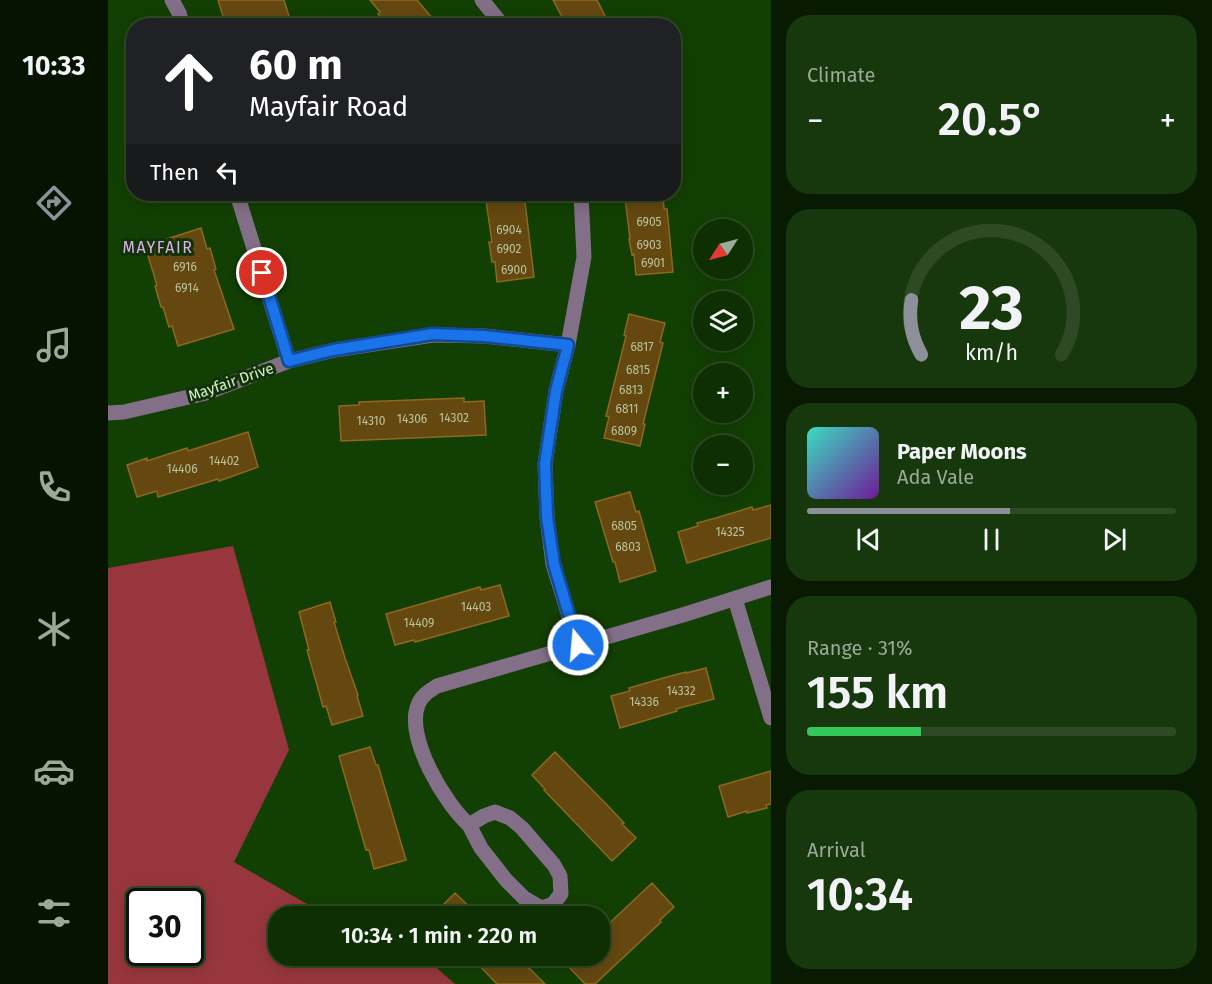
<!DOCTYPE html>
<html lang="en">
<head>
<meta charset="utf-8">
<style>
	:root { --surface:#0e2f02; --page:#17370c; --text:#f1f3f6; --muted:#9ba999; --line:#2e4a24; --accent:#8c9099 }
	body { margin:0; font-family:"Fira Sans",sans-serif; background:var(--page); color:var(--text); height:100vh; display:flex; flex-direction:column; font-size:22px; white-space:nowrap }
	* { box-sizing:border-box; margin:0 }
	p { font-size:20px; color:var(--muted) }
	.icon { flex:none; width:33px; height:33px; fill:none; stroke:currentColor; stroke-width:2; stroke-linecap:round; stroke-linejoin:round }
	.map { position:relative; flex:1; overflow:hidden }
	.side { display:flex; flex-direction:column; gap:15px; padding:15px; background:#081a01; width:441px }
	.side>* { flex:none }
	.top-card { position:absolute; left:18px; top:18px; width:555px; height:183px; border-radius:24px; box-shadow:0 3px 15px #0003,0 0 0 2px var(--line); background:#202124; color:#fff; overflow:hidden }
	.needle { width:39px; rotate:234deg }
	.controls { position:absolute; left:585px; top:219px; display:grid; gap:12px }
	.controls a { display:grid; place-items:center; width:60px; height:60px; border-radius:50%; background:var(--surface); box-shadow:0 3px 15px #0003,0 0 0 2px var(--line); font-size:30px }
	.speed { position:absolute; left:18px; top:888px; display:flex; gap:12px; font-size:30px; font-weight:700; text-align:center }
	.speed>* { display:grid; place-content:center; width:78px; height:78px; border-radius:50%; background:var(--surface); box-shadow:0 3px 15px #0003,0 0 0 2px var(--line); line-height:1 }
	.speed .limit { border:3px solid #111; border-radius:9px; background:#fff; color:#111 }
	.pin { position:absolute; display:grid; place-items:center; width:51px; height:51px; color:#fff; margin:-26px; border:3px solid #fff; border-radius:50%; box-shadow:0 2px 6px #0007 }
	.me { position:absolute; width:66px; margin:-33px; rotate:343deg; stroke-linejoin:round; filter:drop-shadow(0 0 4px #0008) }
	.turn { display:flex; align-items:center; gap:21px; height:126px; padding:0 24px; font-size:27px }
	.turn .icon { width:78px; height:78px; stroke-width:2.5 }
	.turn b { display:block; font-size:42px; line-height:51px }
	.then { display:flex; align-items:center; height:57px; padding:0 24px; background:#0003; gap:12px; font-size:22px }
	.big { font-size:45px; font-weight:600; line-height:1.1 }
	.side .widget { flex:1; display:flex; flex-direction:column; justify-content:center; gap:9px; min-width:0; padding:0 21px; border-radius:24px; background:var(--page) }
	.side .dial { align-items:center; gap:0 }
	.dial svg { height:156px; overflow:visible; fill:none; stroke:var(--line); stroke-width:7; stroke-linecap:round; text-anchor:middle }
	.dial text { fill:var(--text); stroke:none }
	.song { display:flex; align-items:center; gap:18px }
	.cover { width:72px; height:72px; border-radius:9px; background:linear-gradient(135deg,hsl(170 70% 55%),hsl(280 70% 35%)) }
	.played { height:6px; border-radius:3px; background:linear-gradient(90deg,var(--accent) 55%,var(--line) 55%) }
	.keys { display:flex; justify-content:space-around; direction:ltr }
	.heat { display:flex; justify-content:space-between; align-items:center; font-size:33px; direction:ltr }
	.charge { height:9px; border-radius:4px; background:linear-gradient(90deg,#34c759 31%,var(--line) 0) }
	.trip { position:absolute; left:160px; top:906px; width:342px; height:60px; border-radius:24px; background:var(--surface); box-shadow:0 3px 15px #0003,0 0 0 2px var(--line); font-weight:600; line-height:60px; text-align:center }
	main { display:flex; flex:1; min-height:0 }
	.tabs { display:flex; flex-direction:column; width:108px; justify-content:space-around; align-items:center; background:#061301; color:var(--muted) }
	.tabs .icon { width:42px; height:42px }
	.tabs .active { color:var(--accent) }
	.tabs b { font-size:27px; color:var(--text) }
	.map>svg:first-child { display:block }
	.forest { fill:#98363d; fill-rule:evenodd }
	.building { fill:#644810; stroke:#8e681f; stroke-width:1.5 }
	.lines { fill:none; stroke-linecap:round; stroke-linejoin:round }
	.minor { stroke:#836f88; stroke-width:15 }
	.route-casing { stroke:#114b97; stroke-width:15 }
	.route { stroke:#1a73e8; stroke-width:10 }
	.labels { text-anchor:middle; stroke-width:6; stroke-linejoin:round; paint-order:stroke }
	.number-label { font-size:12px; fill:#b8c49e }
	.street-label { font-size:15px; fill:#d4edcd; stroke:#113207 }
	.neighbourhood-label { font-size:16px; letter-spacing:1.5px; fill:#deadeb; stroke:#113207 }
</style>
</head>
<body>
<main>
<nav class="tabs">
<b>10:33</b>
<svg class="icon active" aria-label="directions" viewBox="0 0 24 24"><path d="M12 3l9 9-9 9-9-9zM9 14v-3h6M13 9l2 2-2 2"/></svg>
<svg class="icon" aria-label="music" viewBox="0 0 24 24"><path d="M9 18V5l10-2v13"/><circle cx="6" cy="18" r="3"/><circle cx="16" cy="16" r="3"/></svg>
<svg class="icon" aria-label="phone" viewBox="0 0 24 24"><path d="M5 4h4l2 5-3 2q2 4 5 5l2-3 5 2v4C11 20 4 13 5 4z"/></svg>
<svg class="icon" aria-label="climate" viewBox="0 0 24 24"><path d="M12 3v18M4 7l16 10M4 17L20 7"/></svg>
<svg class="icon" aria-label="car" viewBox="0 0 24 24"><path d="M5 17H2v-5l4-1 3-4h7l3 4 3 1v5h-3M9 17h6M6 11h13"/><circle cx="7" cy="17" r="2"/><circle cx="17" cy="17" r="2"/></svg>
<svg class="icon" aria-label="filters" viewBox="0 0 24 24"><path d="M4 7h16M4 17h16"/><circle cx="9" cy="7" r="2"/><circle cx="15" cy="17" r="2"/></svg>
</nav>
<div class="map">
<svg width="663" height="984" viewBox="0 0 663 984">
	<rect width="100%" height="100%" fill="#123f03"/>
	<!-- forest -->
	<path class="forest" d="M125,546L181,750L126,862L220,916H171V956H315L347,984H0V568ZM32,902H82V952H32Z"/>
	<!-- building -->
	<path class="building" d="M110,0H176L184,26H118Z
		M262,0H309L331,26H280L270,14L272,12Z
		M445,0H489L498,18L496,19L500,26H459Z
		M377,194H416L426,277L389,282L387,262H384L381,242H384Z
		M518,194H555L556,209H559L565,272L528,275L526,254L524,255L521,239H522L517,198H518Z
		M93,228L99,249L102,248L108,269L106,270L126,329L70,346L64,326L61,327L55,307H53L47,286L49,285L37,246Z
		M521,314L557,323L552,342L555,343L535,424H537L532,446L496,438L501,417L498,416L518,336L516,335Z
		M356,398V402L376,401L378,435L233,441L231,406L251,405V402Z
		M140,432L150,467L111,481L110,479L50,497L49,491L29,497L19,465L39,458V461L79,448L80,451Z
		M522,492L528,512L531,511L548,571L512,582L507,562H505L487,502Z
		M663,505V538L579,563L570,532L590,526L589,523L608,518L644,507L645,510Z
		M392,585L401,616L307,642L306,640L287,645L278,614L372,587L373,590Z
		M222,602L228,622H226L237,658L250,695L249,696L255,716L224,725L218,706L215,707L209,685L199,650H201L191,612Z
		M598,668L606,699L568,709L569,711L512,728L503,696L522,691L521,688L559,677L578,672V673Z
		M262,747L268,765H270L298,860L266,869L261,850H258L231,756Z
		M447,752L502,808L516,823L514,824L528,838L504,861L436,790L437,789L424,775Z
		M663,771V804L658,805L659,808L639,813V811L620,817L611,786Z
		M544,883L566,907L552,920L553,922L487,984H477L460,966L470,956H492V932Z
		M347,893L371,916H324Z
		M362,956H409L437,984H389Z"/>
	<g class="lines">
		<!-- minor -->
		<path class="minor" d="M64,0L71,13L75,26
			M374,0L395,26
			M129,194L181,361
			M0,413L16,412L98,393L181,361L226,350L325,335L376,336L460,345
			M627,599L663,718
			M470,645L445,564L439,517L437,464L448,391L460,345L476,257L473,194
			M387,812L402,818L414,828L446,865L452,876L453,894L445,904L433,908L416,898L398,880L373,848L361,825L376,816Z
			M361,825C337,804 297,737 310,705C313,696 321,691 329,686L578,614L663,587"/>
	</g>
	<g class="lines">
		<!-- route casing -->
		<g class="route-casing">
			<path id="route" d="M154,273L181,361L225,350L325,334L376,336L460,345L448,391L437,464L439,517L446,564L470,645"/>
		</g>
		<!-- route -->
		<use href="#route" class="route"/>
	</g>
	<g class="labels">
		<!-- number labels -->
		<g class="number-label">
			<text x="541" y="226">6905</text>
			<text x="401" y="234">6904</text>
			<text x="541" y="249">6903</text>
			<text x="401" y="253">6902</text>
			<text x="545" y="267">6901</text>
			<text x="77" y="271">6916</text>
			<text x="406" y="274">6900</text>
			<text x="79" y="292">6914</text>
			<text x="534" y="351">6817</text>
			<text x="530" y="374">6815</text>
			<text x="523" y="394">6813</text>
			<text x="519" y="413">6811</text>
			<text x="346" y="422">14302</text>
			<text x="304" y="423">14306</text>
			<text x="263" y="425">14310</text>
			<text x="516" y="435">6809</text>
			<text x="116" y="465">14402</text>
			<text x="74" y="473">14406</text>
			<text x="516" y="530">6805</text>
			<text x="622" y="536">14325</text>
			<text x="520" y="551">6803</text>
			<text x="368" y="611">14403</text>
			<text x="311" y="627">14409</text>
			<text x="573" y="695">14332</text>
			<text x="536" y="706">14336</text>
		</g>
		<!-- street labels -->
		<g class="street-label">
			<text transform="translate(123 382) rotate(-19)" y="5">Mayfair Drive</text>
		</g>
		<!-- neighbourhood labels -->
		<g class="neighbourhood-label">
			<text x="50" y="253">MAYFAIR</text>
		</g>
	</g>
</svg>
<div class="controls">
<a><svg class="needle" viewBox="-14 -14 28 28"><path d="M0-13l5 13h-10z" fill="#e53935"/><path d="M0 13l5-13h-10z" fill="#9ba999"/></svg></a>
<a><svg class="icon" aria-label="layers" viewBox="0 0 24 24"><path d="M12 4l9 5-9 5-9-5zM3 14l9 5 9-5"/></svg></a>
<a>+</a>
<a>−</a>
</div>
<div class="speed"><div class="limit">30</div></div>
<div class="pin" style="left:154px;top:273px;background:#d93025"><svg class="icon" aria-label="arrive" viewBox="0 0 24 24"><path d="M6 21V4h12l-3 4 3 4H6"/></svg></div>
<svg class="me" style="left:470px;top:645px" viewBox="-20 -20 40 40"><circle r="17" fill="#1a73e8" stroke="#fff" stroke-width="3"/><path d="M0-11L8 9 0 5-8 9z" fill="#fff"/></svg>
<div class="trip">10:34 · 1 min · 220 m</div>
<div class="top-card">
<div class="turn"><svg class="icon" aria-label="ahead" viewBox="0 0 24 24"><path d="M12 20V5M6 11l6-6 6 6"/></svg><div><b>60 m</b>Mayfair Road</div></div>
<div class="then">Then<svg class="icon" aria-label="left" viewBox="0 0 24 24"><path d="M17 20v-9H6M10 6l-5 5 5 5"/></svg></div>
</div>
</div>
<section class="side">
<div class="widget"><p>Climate</p>
<div class="heat"><a>−</a><b class="big">20.5°</b><a>+</a></div>
</div>
<div class="widget dial"><svg viewBox="0 0 100 80">
<path d="M14 69A42 42 0 1 1 86 69"/>
<path d="M14 69A42 42 0 0 1 9 41" stroke="#8c9099"/>
<text x="50" y="56" font-size="32" font-weight="700">23</text>
<text x="50" y="72" font-size="11">km/h</text>
</svg></div>
<div class="widget">
<div class="song"><i class="cover"></i><div><b>Paper Moons</b><p>Ada Vale</p></div></div>
<div class="played"></div>
<div class="keys"><svg class="icon" aria-label="previous" viewBox="0 0 24 24"><path d="M18 5L8 12l10 7zM5 5v14"/></svg><svg class="icon" aria-label="pause" viewBox="0 0 24 24"><path d="M8 5v14M16 5v14"/></svg><svg class="icon" aria-label="next" viewBox="0 0 24 24"><path d="M6 5l10 7-10 7zM19 5v14"/></svg></div>
</div>
<div class="widget"><p>Range · 31%</p><b class="big">155 km</b><div class="charge"></div></div>
<div class="widget"><p>Arrival</p><b class="big">10:34</b></div>
</section>
</main>
</body>
</html>
